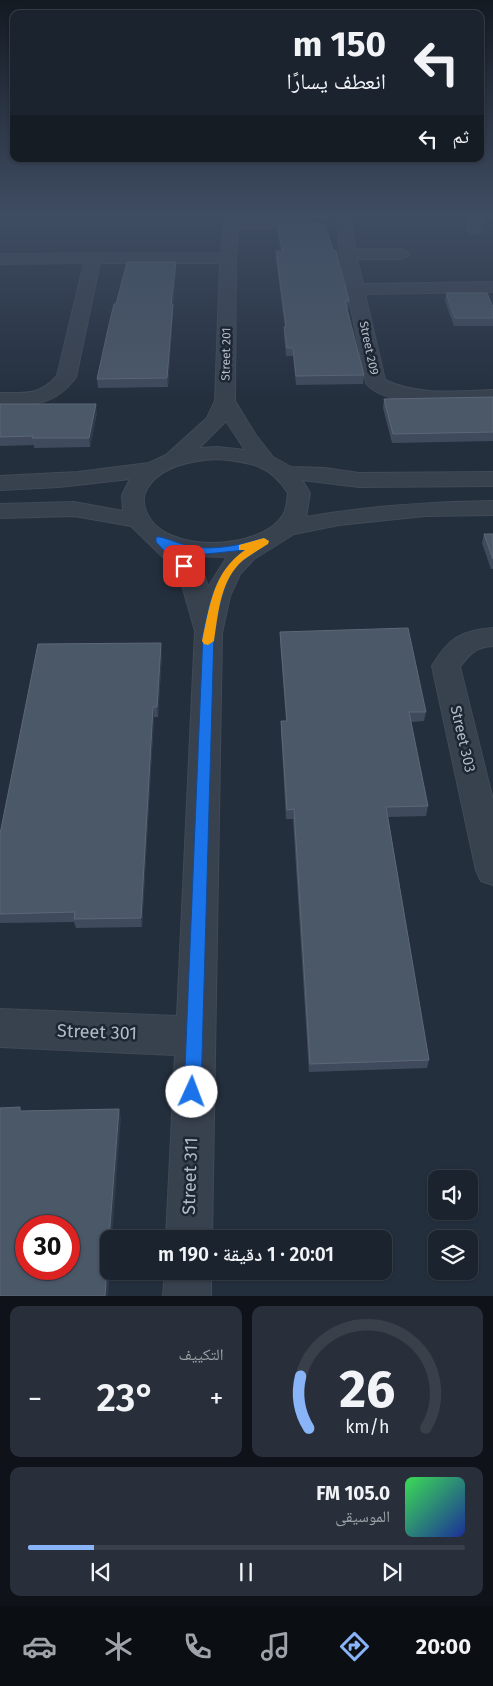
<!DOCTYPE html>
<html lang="ar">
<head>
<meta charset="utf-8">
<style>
	:root { --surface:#1b232e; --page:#282f3a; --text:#f1f3f6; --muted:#a0a4aa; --line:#39404a; --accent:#8ab4f8 }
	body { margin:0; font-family:"Fira Sans","Noto Naskh Arabic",sans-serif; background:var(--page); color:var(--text); direction:rtl; height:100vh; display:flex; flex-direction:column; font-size:19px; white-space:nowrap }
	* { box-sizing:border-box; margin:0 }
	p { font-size:16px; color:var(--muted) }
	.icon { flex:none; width:28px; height:28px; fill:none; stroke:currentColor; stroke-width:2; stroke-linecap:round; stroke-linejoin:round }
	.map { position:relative; height:1296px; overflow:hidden; direction:ltr }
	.side { display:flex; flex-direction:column; gap:10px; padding:10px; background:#0f1319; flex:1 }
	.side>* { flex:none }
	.hud { position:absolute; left:10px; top:10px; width:474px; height:152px; border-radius:10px; box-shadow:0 1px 4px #0004,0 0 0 1px var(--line); direction:rtl; background:#1b232e; color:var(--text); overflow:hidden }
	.controls { position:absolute; left:428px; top:1170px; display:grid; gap:10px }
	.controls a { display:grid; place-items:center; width:50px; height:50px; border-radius:10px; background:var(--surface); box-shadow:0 1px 4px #0004,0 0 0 1px var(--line); font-size:25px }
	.speed { position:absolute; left:15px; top:1215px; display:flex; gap:10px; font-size:25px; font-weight:700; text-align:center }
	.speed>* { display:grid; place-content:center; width:65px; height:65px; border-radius:50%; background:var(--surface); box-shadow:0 1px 4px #0004,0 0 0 1px var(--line); line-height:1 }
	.speed .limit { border:8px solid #d22; background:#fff; color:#111 }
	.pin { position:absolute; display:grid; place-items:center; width:42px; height:42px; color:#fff; margin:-21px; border-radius:10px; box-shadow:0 2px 8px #0006 }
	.me { position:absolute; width:55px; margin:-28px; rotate:2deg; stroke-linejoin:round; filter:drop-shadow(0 0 4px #0008) }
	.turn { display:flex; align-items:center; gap:18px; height:105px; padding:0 15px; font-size:22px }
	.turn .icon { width:65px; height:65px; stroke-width:2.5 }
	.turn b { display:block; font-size:35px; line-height:42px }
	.then { display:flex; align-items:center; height:48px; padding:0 15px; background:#0003; gap:10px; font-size:19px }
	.big { font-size:38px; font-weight:600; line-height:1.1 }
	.side .widget { flex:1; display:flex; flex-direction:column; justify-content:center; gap:8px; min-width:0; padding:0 18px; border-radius:10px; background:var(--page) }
	.side .dial { align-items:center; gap:0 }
	.dial svg { height:130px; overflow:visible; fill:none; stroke:var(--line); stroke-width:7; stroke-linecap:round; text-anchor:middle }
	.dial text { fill:var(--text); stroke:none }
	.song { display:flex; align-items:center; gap:15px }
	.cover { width:60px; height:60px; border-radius:8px; background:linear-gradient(135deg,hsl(130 70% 55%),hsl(230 70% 35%)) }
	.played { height:5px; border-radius:2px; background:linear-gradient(90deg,var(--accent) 15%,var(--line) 15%) }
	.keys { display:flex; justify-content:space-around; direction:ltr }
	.heat { display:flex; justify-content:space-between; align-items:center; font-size:28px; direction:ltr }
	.side .tiles { flex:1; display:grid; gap:10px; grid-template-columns:1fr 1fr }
	.widget:last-child { grid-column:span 2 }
	.trip { position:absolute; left:100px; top:1230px; width:292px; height:50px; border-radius:10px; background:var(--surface); box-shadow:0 1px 4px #0004,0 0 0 1px var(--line); font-weight:600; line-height:50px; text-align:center; direction:rtl }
	.menu { display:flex; height:80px; justify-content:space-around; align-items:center; background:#0b0e12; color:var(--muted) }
	.menu .icon { width:35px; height:35px }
	.menu .active { color:var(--accent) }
	.menu b { font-size:22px; color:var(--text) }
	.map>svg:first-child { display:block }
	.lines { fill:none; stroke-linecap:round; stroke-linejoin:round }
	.minor-casing { stroke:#414a57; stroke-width:2 }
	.minor { fill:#38414e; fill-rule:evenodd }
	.wall { fill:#3f4b5c }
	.shaded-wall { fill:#2f3b4b }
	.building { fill:#4b5868; stroke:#5c6777; fill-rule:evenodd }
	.route { fill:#1a73e8; stroke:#114b97 }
	.slow { fill:#f59e0b }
	.labels { text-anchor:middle; stroke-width:5; stroke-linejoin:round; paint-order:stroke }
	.far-street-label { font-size:12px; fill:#b4bcc9; stroke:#1d2633 }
	.street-label { font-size:15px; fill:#b4bcc9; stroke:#1d2633 }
	.near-street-label { font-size:18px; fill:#b4bcc9; stroke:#1d2633 }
</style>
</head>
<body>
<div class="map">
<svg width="493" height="1296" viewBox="0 0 493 1296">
	<rect width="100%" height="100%" fill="#242f3e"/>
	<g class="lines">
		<!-- minor casing -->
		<g class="minor-casing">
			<path id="minor" d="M227,216H241L240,220L313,221L318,222L320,225L318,228L313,229L238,228L236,258L235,401L255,434L273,457L291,467L325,468L359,473L493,472V486L359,487L302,480L310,493L306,517C368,506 430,502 493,501V515L425,516L339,525L294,534L254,559L240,574L230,596L222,633L212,1239H166L175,1055L0,1047V1009L177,1016L195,631L180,578L166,560L131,526L74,516L0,518V504L74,502L123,511L122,495L130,479L59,487L0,490V476L78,472L149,463L166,455L207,418L215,401L220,263H100L76,377C55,406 33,405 0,405V393C25,393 39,396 57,376L84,263L0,264V254L221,253L224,224ZM226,421L245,450L218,447L199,448ZM218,459C249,462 270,464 288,493C287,500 287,509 283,515C261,551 162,555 146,511C142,501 144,491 151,483C167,464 195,460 218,459ZM189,556L227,557L208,587L205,577Z
				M337,216H351L355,249H401L406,251L409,254L406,257L401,259H357L363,284L493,282V292L365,294L385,380C418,396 457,391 493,390V402C464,402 384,409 366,383L340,254Z
				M469,216H483L482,230L480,233H470L468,230Z
				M493,628V646C476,647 470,653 460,667L493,800V885L481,881L476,870L432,666C448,639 461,630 493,628Z
				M165,1271H211V1296H163Z"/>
		</g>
		<!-- minor -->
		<use href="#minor" class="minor"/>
	</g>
	<!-- wall -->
	<path class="wall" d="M280,216H328L327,219H280Z
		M277,223L349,301L348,309H347L364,375L363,384L296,385L293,356H286L284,335V327H285L276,259V251H281L277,231Z
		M176,270L173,304V312L168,387L98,388L97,379L116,304Z
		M446,293L493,307V326H454L445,301Z
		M493,397V441L392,443L383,408L384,399Z
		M0,404L97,413L90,447L34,448V445L0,446Z
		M484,534H493V569H491L482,543Z
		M280,632L426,712L424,721L411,722L428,806L426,816L388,817L429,1060L427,1068L309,1072L293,819H286L281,731V721H286L280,641Z
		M162,653L158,717H154L142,927L76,928L74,922L0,923V834Z"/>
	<!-- shaded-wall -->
	<path class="shaded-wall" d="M176,262V270L172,312L171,304Z
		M173,304V312L168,387L167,378Z
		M96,404L97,413L90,447L89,438Z
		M161,643L162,653L158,717L157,707Z
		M153,707L154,717L142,927L141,918Z
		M119,1109L121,1117L112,1239H109Z
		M109,1248V1271H110L108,1296H105Z"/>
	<!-- building -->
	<path class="building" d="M277,223L325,224L333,250H336L349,301H345L364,375L296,376L293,348H287L284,327H286L276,251H283Z
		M127,262H176L171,304H173L167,378L97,379L108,329L114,304H116Z
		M446,293H487L493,307V318H455Z
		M493,397V432L393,434L384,399Z
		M0,404H96L89,438H32L33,436L0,437Z
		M484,534H493V559Z
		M408,628L426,712H409L428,806L386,807L429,1060L310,1064L294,809L287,810L281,721H287L280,632Z
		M161,643L157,707H153L141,918L74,919L75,912L0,914V834L38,644Z
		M20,1107V1111L119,1109L109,1239L105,1296H0V1108ZM26,1226H69V1269H26Z"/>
	<!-- sky -->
	<linearGradient id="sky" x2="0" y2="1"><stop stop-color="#141a22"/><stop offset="0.54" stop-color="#3f4d63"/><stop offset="1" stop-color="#3f4d63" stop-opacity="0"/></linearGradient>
	<rect width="493" height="398" fill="url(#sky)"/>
	<!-- route -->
	<path class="route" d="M156,537H160C169,539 177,543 186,545C212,552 239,545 264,538L269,541C261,550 249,555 240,563C222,580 219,610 214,633L201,1092L199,1098L192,1100L186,1098L184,1092L203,633C210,600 216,571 245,550L206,554L172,547L189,566L184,569L180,568L156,542Z"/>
	<!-- slow -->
	<path class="slow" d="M264,538L269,541L268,544C259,550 247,556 239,564C220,584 218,615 214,641L208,645L204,644L202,641C210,605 213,572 245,550H239V545Z"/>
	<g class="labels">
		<!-- far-street labels -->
		<g class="far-street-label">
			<text transform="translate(369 348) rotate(78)" y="4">Street 209</text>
			<text transform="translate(226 354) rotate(-89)" y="4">Street 201</text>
		</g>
		<!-- street labels -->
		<g class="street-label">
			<text transform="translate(463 739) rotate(77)" y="5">Street 303</text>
		</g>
		<!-- near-street labels -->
		<g class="near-street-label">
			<text transform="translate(97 1032) rotate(2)" y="6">Street 301</text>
			<text transform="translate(190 1176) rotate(-88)" y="6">Street 311</text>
		</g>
	</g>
</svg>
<div class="controls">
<a><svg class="icon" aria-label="sound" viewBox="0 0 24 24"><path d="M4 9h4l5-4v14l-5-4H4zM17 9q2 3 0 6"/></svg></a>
<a><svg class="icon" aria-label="layers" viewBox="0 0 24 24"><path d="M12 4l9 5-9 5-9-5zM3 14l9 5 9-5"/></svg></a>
</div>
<div class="speed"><div class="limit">30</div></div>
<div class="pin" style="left:184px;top:566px;background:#d93025"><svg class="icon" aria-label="arrive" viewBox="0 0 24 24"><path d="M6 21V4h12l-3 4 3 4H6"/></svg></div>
<svg class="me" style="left:192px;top:1092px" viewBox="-20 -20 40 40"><circle r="19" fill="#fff"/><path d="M0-13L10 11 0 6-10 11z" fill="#1a73e8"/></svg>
<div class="trip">20:01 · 1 دقيقة · 190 m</div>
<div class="hud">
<div class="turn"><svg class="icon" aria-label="left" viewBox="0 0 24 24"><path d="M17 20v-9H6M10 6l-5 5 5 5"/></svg><div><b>150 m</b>انعطف يسارًا</div></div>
<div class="then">ثم<svg class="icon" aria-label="left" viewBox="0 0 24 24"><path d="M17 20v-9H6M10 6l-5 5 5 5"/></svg></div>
</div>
</div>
<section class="side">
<div class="tiles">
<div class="widget dial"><svg viewBox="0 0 100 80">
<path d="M14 69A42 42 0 1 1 86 69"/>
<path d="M14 69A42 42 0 0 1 9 37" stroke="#8ab4f8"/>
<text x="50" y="56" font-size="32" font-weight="700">26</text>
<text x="50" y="72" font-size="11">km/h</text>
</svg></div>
<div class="widget"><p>التكييف</p>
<div class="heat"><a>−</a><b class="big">23°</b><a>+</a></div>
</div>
<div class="widget">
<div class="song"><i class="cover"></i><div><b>105.0 FM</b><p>الموسيقى</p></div></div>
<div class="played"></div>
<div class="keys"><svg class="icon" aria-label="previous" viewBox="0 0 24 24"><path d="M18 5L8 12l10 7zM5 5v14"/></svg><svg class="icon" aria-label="pause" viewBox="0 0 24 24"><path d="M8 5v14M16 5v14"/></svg><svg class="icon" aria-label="next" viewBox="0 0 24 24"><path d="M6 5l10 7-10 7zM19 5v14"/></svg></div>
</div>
</div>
</section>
<nav class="menu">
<b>20:00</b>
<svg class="icon active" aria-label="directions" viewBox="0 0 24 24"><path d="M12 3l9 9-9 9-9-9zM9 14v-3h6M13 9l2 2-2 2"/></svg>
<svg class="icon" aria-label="music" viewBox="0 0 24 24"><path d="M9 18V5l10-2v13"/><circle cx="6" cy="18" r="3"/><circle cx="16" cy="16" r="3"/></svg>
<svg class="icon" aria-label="phone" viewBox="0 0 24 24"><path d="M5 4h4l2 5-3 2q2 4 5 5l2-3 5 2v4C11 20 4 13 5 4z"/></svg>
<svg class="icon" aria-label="climate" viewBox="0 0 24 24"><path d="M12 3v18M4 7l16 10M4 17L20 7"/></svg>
<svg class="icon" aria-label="car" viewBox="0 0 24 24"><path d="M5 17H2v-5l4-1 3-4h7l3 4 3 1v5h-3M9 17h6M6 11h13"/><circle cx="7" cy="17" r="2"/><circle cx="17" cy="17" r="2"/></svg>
</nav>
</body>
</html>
